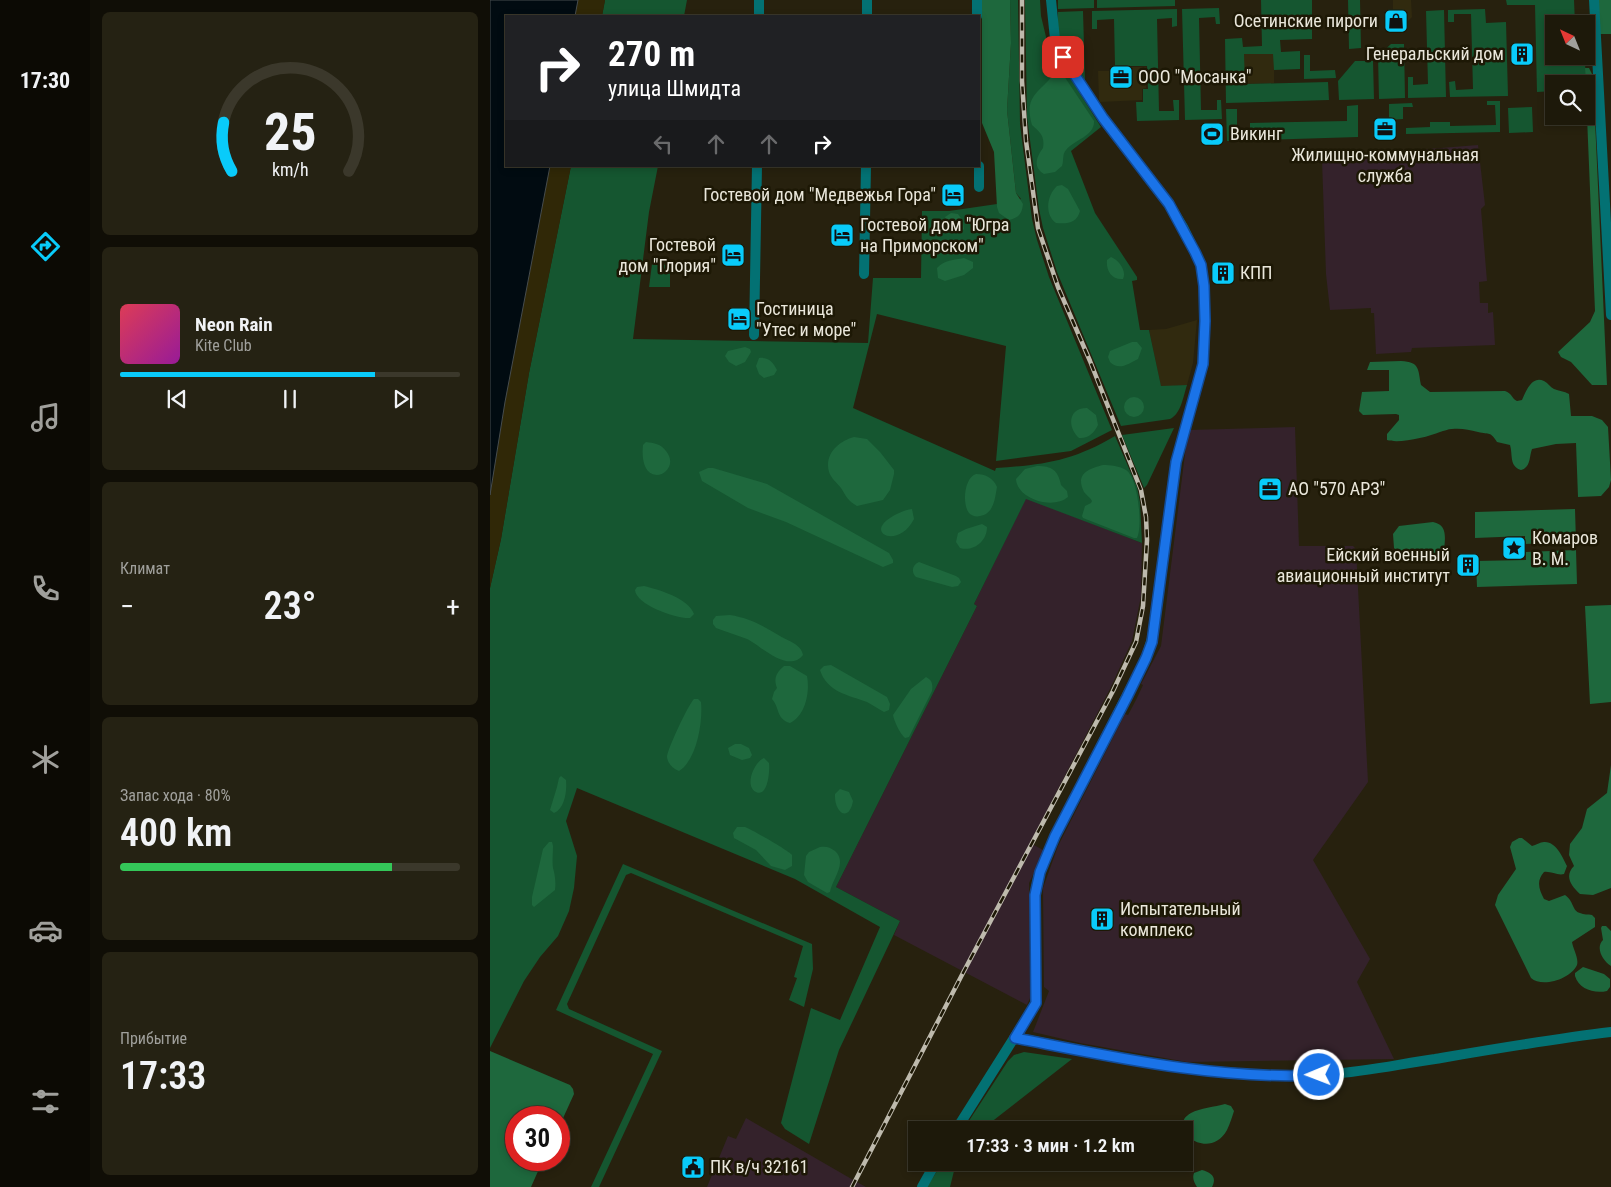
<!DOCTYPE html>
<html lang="ru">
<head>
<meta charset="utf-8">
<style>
	:root { --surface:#1d190a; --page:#252213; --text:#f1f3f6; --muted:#a0a09c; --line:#3b382b; --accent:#09cbfa }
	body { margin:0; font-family:"Roboto Condensed",sans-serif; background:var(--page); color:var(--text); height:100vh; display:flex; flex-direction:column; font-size:19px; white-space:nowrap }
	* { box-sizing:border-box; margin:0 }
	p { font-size:16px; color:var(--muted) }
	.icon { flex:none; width:28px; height:28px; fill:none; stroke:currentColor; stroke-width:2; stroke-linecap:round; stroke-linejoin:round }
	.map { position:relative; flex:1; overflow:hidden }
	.details { display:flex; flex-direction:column; gap:12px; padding:12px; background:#100e06; width:400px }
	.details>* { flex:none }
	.hud { position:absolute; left:15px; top:15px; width:475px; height:152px; border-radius:0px; box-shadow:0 2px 8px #0003,0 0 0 1px var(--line); background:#202124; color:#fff; overflow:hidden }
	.needle { width:32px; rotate:317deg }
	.fabs { position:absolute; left:1055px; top:15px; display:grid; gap:10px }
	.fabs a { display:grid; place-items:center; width:50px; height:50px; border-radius:0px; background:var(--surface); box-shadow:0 2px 8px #0003,0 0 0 1px var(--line); font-size:25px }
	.speed { position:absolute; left:15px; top:1106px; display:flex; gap:10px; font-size:25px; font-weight:700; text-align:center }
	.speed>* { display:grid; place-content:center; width:65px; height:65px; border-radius:50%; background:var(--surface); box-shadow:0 2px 8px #0003,0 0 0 1px var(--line); line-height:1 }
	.speed .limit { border:8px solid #d22; background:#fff; color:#111 }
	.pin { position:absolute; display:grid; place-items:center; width:42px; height:42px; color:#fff; margin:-21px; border-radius:10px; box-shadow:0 2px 8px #0006 }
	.me { position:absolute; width:55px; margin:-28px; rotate:269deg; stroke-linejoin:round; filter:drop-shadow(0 0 4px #0008) }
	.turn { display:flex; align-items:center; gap:18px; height:105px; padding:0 20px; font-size:22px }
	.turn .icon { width:65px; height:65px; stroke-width:2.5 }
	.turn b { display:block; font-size:35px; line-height:42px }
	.lanes { display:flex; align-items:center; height:48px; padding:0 20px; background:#0003; justify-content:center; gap:25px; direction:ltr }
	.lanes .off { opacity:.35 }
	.big { font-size:38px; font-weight:600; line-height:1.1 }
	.details .widget { flex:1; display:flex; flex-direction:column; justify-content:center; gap:8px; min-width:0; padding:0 18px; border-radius:8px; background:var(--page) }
	.details .dial { align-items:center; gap:0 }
	.dial svg { height:130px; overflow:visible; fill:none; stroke:var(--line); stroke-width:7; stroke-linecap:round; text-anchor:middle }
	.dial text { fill:var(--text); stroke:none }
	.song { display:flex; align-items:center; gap:15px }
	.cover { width:60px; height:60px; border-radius:8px; background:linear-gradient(135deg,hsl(350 70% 55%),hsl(300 70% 35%)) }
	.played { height:5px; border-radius:2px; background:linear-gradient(90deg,var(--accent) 75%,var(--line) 75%) }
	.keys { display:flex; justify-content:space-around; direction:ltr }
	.heat { display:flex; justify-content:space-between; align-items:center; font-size:28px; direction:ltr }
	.charge { height:8px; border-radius:4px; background:linear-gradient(90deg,#34c759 80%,var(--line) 0) }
	.trip { position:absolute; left:418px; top:1121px; width:285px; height:50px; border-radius:0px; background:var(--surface); box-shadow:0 2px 8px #0003,0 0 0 1px var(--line); font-weight:600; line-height:50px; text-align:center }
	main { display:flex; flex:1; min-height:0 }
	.dock { display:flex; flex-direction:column; width:90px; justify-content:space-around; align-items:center; background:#0c0a04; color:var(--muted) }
	.dock .icon { width:35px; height:35px }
	.dock .on { color:var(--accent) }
	.dock b { font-size:22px; color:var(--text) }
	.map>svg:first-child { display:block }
	.built { fill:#312a0f }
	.industrial { fill:#34222b }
	.green { fill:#155630 }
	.forest { fill:#1e683d }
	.sand { fill:#302807 }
	.water { fill:#010b11; stroke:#474d4e }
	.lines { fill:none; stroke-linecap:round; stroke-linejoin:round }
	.minor { stroke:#037173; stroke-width:10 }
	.rail-casing { stroke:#bebaad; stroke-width:4.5 }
	.rail { stroke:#1d1805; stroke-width:2.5; stroke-dasharray:8; stroke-linecap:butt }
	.route-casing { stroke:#114b97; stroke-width:12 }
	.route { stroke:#1a73e8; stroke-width:9 }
	.labels { text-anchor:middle; stroke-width:5; stroke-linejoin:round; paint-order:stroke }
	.poi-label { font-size:18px; fill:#eae7db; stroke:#1d1805; text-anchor:start }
</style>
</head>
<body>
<main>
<nav class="dock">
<b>17:30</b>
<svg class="icon on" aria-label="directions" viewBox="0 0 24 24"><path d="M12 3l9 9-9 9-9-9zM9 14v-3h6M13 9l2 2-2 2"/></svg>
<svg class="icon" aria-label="music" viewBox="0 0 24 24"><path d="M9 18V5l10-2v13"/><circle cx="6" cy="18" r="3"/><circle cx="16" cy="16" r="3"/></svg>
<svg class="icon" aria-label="phone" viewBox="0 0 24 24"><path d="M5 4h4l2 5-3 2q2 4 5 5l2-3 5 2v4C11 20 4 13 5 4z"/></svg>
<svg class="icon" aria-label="climate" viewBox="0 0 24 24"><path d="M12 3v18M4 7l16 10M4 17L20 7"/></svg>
<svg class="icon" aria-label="car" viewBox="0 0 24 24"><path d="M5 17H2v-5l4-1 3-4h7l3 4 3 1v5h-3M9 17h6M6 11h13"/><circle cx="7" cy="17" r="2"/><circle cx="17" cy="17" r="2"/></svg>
<svg class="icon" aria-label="filters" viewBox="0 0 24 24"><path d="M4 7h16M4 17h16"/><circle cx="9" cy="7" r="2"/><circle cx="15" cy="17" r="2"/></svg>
</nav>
<section class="details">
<div class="widget dial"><svg viewBox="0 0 100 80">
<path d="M14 69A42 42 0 1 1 86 69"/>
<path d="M14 69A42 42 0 0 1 9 39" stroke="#09cbfa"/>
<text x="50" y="56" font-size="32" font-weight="700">25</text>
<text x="50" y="72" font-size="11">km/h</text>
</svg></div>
<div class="widget">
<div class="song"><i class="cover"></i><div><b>Neon Rain</b><p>Kite Club</p></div></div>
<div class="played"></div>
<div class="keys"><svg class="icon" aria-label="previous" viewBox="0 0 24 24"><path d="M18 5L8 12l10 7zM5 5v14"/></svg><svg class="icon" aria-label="pause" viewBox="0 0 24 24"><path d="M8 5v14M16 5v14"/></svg><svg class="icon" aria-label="next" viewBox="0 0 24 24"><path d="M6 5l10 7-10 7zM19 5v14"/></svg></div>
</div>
<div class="widget"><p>Климат</p>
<div class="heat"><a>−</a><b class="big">23°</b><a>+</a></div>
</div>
<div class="widget"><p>Запас хода · 80%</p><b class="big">400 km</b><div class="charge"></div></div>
<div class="widget"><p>Прибытие</p><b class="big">17:33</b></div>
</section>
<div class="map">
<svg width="1121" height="1187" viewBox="0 0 1121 1187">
	<rect width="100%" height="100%" fill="#27210e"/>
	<!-- built -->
	<path class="built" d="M903,0H921L922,17L914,25H903Z
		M754,54H784V83L754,84Z
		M624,67H656V88L652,89V100L610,102L609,100L608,71H624Z
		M707,320L703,363L697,385L671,387L659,330L676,329Z"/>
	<!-- industrial -->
	<path class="industrial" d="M988,145L995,205L991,209L997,281L989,282L990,303H998V313L1003,312L1005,345L922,348L921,352L886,354L884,313H881V308L840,310L836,274L832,160H846V158L870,154L871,158L913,155V151Z
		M805,427L809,546H863L866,549L878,782L823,860L880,959L867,982L904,1059L697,1062L590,1043L543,1032L559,991L554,987L553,888L568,846L635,714L638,715L646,700L653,685L651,684L671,646L698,430Z
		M536,498L652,543L651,596L642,641L620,689L540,843L555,851L539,883L540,998L537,1005L404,935L410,921L346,887L487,606L484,604Z
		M256,1118L365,1181L376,1187H217L238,1136L246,1139Z"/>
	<!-- green -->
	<path class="green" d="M115,0H197L194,16H112Z
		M520,0H528L530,124L542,219L547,240L559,277L622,430L581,451L506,461L516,346L387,314L363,408L505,471L506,468C553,465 583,461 625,436L647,487L650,502L652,543L536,499L484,604L487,606L346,887L410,921L349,1050L319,1144L295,1129L291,1123L321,1008L350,1020L390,927L305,879L87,788L76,821L87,856L84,888L79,911L68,936L50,957L34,981L0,1048V588L11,539L39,373L81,166H168L159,212L143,339L378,343L383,278H431L432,211H459L507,204V207L531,199L526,193L517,110L521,43Z
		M535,0H550L551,16L557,41L611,127L581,151L605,213L647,277V280L642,281L650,330H659L671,386L697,385C693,397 691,414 680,419L631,426L567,272L553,228L549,209L537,117Z
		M568,0H604V8L568,9Z
		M607,0H685V6L607,8Z
		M771,0H822V39L790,40L791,52L810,51V69L784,70L783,54H754L755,84L838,82L839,100L736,103L735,39L752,38L753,47L772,46Z
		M858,0H870L871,48L859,49Z
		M1016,0H1084L1085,24H1064V56H1073L1074,63L1095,62L1096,84H1064V91L1047,92L1045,5H1017Z
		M729,8L730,24H726L725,17L709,18L711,110H727V100H731L732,119L695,120L692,9Z
		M687,9V26L682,27V18L667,19L669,111H684L683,100H689V120L647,121L646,102H653V89H658L657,66H625L624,19L607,20V29H602V11Z
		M995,9L996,23L1016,22L1018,96L960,97L959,82L965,81L966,90L983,89L981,14H964V22H958V10Z
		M954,10L956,97L918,98V77H923V85L938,84L936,11Z
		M593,11L595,80L568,39V12Z
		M901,44H914L915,98L889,99L888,56Z
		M814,55H820V71L845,70L846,78L814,79Z
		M865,61H883L884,99L849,100L848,81Z
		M997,101H1010V132L916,134V128L940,127V122H960V126L1006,125L1005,105H997Z
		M922,103L923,107H913V119L899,120V104Z
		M868,105V137L737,141L736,109H747V129L760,128V123L857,121V106Z
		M1042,107L1043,132L1019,133L1018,108Z
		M162,264L180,265V287H159Z
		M684,428L657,485L654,488L632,435Z
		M133,864L322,944L323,969L314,1007L299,1000L307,978L304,977L313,946L141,873L136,875L77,1004L79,1009L172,1051L109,1187H101L163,1054L66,1010Z
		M534,1052L582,1059L491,1130H473L518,1061L524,1055Z
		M452,1163H466L460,1187H437Z"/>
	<!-- forest -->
	<path class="forest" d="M492,0H520L521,43L517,110L526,193L533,204C532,213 529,218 519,220L509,213L507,207L504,152L492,123Z
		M1107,0H1121V34H1108Z
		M1095,68H1099L1103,76L1117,385H1102L1081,362L1071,357L1068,352L1100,322L1105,311Z
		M569,71L574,76L604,121C605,136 584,140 576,150C572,154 574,161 572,166L565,172L554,174C542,167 547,156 553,148C555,136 550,132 542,125C533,94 551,93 565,72Z
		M572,185L578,189L590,211C587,223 578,224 566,223C554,214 557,195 567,186Z
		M461,213L468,214L473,221L474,229L470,233L463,232L458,227L455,217Z
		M621,257C629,260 637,271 633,279C621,280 616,270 617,260Z
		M474,258L483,262V268L474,275L455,281L448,278L447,268C455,260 463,260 474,258Z
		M642,342H647L652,348L648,359C638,364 629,371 620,362L618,357L620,351Z
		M255,347L260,349L261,352L255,362L246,366L239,362L235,356L238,351Z
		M269,358C279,357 283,362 287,370L284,375L274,378L269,374L266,366Z
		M911,361C930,362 928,369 931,385L940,392L1015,391C1022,393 1022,399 1027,401L1032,400C1036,391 1042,375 1054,381C1058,383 1060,387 1064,389C1069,391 1074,391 1079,394L1081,416H1102L1112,420L1118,427L1121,480L1119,487L1111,496L1088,497L1086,443L1066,444L1042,449C1039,457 1041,467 1031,470C1019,466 1023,455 1020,445L1007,442C1000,431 1000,435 988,432C979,430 972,428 962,429C958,429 954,431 950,432C938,437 909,444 897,440V434L909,420V415L906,414L873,415L869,411L872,392L899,391V370H877L880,362Z
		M634 407a10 10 0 1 1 20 0a10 10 0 1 1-20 0Z
		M597,408L606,415L608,425C604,433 598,439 589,438C577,427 578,408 597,408Z
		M364,437L377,439L390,452L404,470V474L400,490L393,500L367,506C358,501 356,496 351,488C347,483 341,478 339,472C334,454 349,441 364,437Z
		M156,442C164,443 171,444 176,451C194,473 148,494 153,445Z
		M613,465C620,465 630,466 636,470C648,478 653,526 647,538H644L593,518L592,516L595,506L601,503L602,501C600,497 596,495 594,492C585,474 598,469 613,465Z
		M547,466C562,466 568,470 571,485L577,491L578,497C563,510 527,499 526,479L535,469Z
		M218,468H223L277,484L399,553L403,560V563L393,567L296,522L258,508L212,481L209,472Z
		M486,474C496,474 503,478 507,487C505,498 504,514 490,516C486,517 482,516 479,513C472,504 474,478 486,474Z
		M422,509L424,519C409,549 375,534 400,518C406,514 414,510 422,509Z
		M1085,509L1086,542L1035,544V536L985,538V512Z
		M943,522C958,525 955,538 954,551C942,564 941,558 926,559C923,559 920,560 917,560L904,548L903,534L909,526Z
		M492,524L497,527C497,541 484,552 470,548L466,542L468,533L476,529Z
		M1086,550L1087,584L987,587L986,561L1036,560V552Z
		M429,562L466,576L469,578L471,582L468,586L462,587L426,577C421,572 422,565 429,562Z
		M154,586C170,590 198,598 204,614L200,618C187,619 146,605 145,590L147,587Z
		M1121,605V702L1100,704L1095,606Z
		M240,615C259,618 274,626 290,636C298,641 311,644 313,655C298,674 270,645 257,639C247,635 236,632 226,628L223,624V620L226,616Z
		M341,665L397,697L400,704L399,710L394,712C388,709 383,705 377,702C358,695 337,692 330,670L334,666Z
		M294,666H300L317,676C320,691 316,715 300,723C286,719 290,708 282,699L284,692L287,688C283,678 287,672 294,666Z
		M436,677C442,680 443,684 442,691L419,737L415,738C410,734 404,721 403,715L421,689Z
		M204,699H208L211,702C213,721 207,760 189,771C183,769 178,764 177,757C177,750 198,705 204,699Z
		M245,744H251L259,748L262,755L260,758L252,760L240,755L238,748Z
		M274,758L279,763C280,770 278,798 266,792C254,786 264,762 274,758Z
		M1121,765V888L1103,895L1090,894C1081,886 1074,876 1084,866L1079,855L1080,844L1092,828L1097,809L1117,793Z
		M71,776L76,780C77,791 75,808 64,813L60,810L67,787L69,778Z
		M350,789L359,792L363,801C359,823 344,813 345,794Z
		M247,827C250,827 252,827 255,827C261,829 299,851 302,855V866L295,870L281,866L266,850L244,838L243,833Z
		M1029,838H1032L1042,846C1046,845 1050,842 1054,842C1066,841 1073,858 1077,866L1074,874C1068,876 1061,871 1054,872C1046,881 1049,889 1054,899L1059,901L1075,895C1084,901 1082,911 1090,913C1094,915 1098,914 1102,915L1105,918V927L1082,942C1083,949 1089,958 1087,965C1081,979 1052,988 1041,978L1005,905L1008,895L1026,869L1020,847L1022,842Z
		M59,842H62L63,846C63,853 62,862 63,868C65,875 66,882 65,890L44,907L42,905V897L53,849Z
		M330,847C336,846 340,847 345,851C358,863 342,879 340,892L337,893L318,882L314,875L316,856L319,852Z
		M1112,926H1116L1121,931V966C1113,961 1105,948 1113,940L1111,928Z
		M1093,967L1114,974L1120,979V987L1117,991C1104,994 1089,989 1085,976V973Z
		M0,1051L80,1085L83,1089L84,1094L69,1127V1118H26V1160H53L41,1187H0Z
		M735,1104L741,1106L744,1111C742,1117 740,1124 737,1130C719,1163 674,1128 701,1113C710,1108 725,1107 735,1104Z
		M712,1170C722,1173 727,1177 722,1187H707C704,1182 702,1178 704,1173Z"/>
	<!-- sand -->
	<path class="sand" d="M88,0H115L112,16H85Z
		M60,166H81L39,373L11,539L0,588V495L15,402Z"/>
	<!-- water -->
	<path class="water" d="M0,0H88L85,16H16V166H60L15,402L0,495Z"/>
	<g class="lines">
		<!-- minor -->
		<path class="minor" d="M1104,0L1121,315
			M269,16V0
			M377,16V0
			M487,16V0
			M489,166V187
			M374,274L376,166
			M264,335L267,166
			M525,1037C628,1058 734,1081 840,1074C875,1072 910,1064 945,1059C1004,1049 1062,1039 1121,1032
			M466,1130L546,1003L545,895L548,878L565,836L656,658L663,635L686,462L713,364L715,321L714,286L711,265L693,227L679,204L613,118L570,51L565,39L561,0
			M432,1187L446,1162"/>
		<!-- rail casing -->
		<g class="rail-casing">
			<path id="rail" d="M362,1187L474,971L623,691L646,642L653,606L657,540L656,517L651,490L600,361L568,287L548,228L536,141L532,81V0"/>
		</g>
		<!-- rail -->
		<use href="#rail" class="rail"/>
	</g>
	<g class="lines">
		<!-- route casing -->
		<g class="route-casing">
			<path id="route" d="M573,57L613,118L679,204L705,252L711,265L714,286L715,321L713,364L686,462L662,642L656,658L637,697L565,836L550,872L545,895L546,1003L525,1038C624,1057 726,1080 829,1075"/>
		</g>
		<!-- route -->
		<use href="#route" class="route"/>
	</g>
	<!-- icons -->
	<defs>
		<g id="shop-square" transform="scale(1.25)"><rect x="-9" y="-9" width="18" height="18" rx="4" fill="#09cbfa" stroke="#1d1805"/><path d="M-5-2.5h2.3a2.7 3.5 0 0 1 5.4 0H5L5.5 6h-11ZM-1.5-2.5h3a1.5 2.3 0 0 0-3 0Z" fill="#111"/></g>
		<g id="building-square" transform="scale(1.25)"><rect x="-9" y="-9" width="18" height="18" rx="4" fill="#09cbfa" stroke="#1d1805"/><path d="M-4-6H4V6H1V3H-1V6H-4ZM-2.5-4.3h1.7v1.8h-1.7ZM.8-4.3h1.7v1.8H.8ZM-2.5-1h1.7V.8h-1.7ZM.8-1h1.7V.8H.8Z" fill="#111"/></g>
		<g id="office-square" transform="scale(1.25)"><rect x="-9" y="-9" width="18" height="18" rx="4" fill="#09cbfa" stroke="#1d1805"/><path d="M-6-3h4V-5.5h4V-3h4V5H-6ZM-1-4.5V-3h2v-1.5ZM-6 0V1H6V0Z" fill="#111"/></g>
		<g id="stadium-square" transform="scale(1.25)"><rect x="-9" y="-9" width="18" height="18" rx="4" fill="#09cbfa" stroke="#1d1805"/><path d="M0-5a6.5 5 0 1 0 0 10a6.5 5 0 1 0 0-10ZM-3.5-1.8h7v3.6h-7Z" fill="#111"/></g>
		<g id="hotel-square" transform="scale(1.25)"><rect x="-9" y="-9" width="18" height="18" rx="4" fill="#09cbfa" stroke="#1d1805"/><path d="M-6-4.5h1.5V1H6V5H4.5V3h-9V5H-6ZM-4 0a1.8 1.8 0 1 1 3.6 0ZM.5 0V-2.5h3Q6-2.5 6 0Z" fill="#111"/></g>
		<g id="sight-square" transform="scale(1.25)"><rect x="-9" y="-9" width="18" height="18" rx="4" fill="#09cbfa" stroke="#1d1805"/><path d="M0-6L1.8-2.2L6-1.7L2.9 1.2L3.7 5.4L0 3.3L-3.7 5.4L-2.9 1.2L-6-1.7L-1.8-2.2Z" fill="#111"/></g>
		<g id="civic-square" transform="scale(1.25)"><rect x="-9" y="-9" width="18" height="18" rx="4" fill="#09cbfa" stroke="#1d1805"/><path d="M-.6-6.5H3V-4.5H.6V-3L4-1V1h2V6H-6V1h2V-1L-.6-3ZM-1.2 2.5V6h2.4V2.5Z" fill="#111"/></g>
	</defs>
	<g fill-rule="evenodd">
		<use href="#shop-square" x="906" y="21"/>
		<use href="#building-square" x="1032" y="54"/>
		<use href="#office-square" x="631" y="77"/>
		<use href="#office-square" x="895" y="129"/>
		<use href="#stadium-square" x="722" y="134"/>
		<use href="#hotel-square" x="463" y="195"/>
		<use href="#hotel-square" x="352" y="235"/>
		<use href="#hotel-square" x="243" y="255"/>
		<use href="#building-square" x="733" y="273"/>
		<use href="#hotel-square" x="249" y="319"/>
		<use href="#office-square" x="780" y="489"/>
		<use href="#sight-square" x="1024" y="548"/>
		<use href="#building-square" x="978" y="565"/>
		<use href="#building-square" x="612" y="919"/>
		<use href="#civic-square" x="203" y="1167"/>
	</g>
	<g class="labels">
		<!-- poi labels -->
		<g class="poi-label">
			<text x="888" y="27" text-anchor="end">Осетинские пироги</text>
			<text x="1014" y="60" text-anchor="end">Генеральский дом</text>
			<text x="648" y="83">ООО "Мосанка"</text>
			<text x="740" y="140">Викинг</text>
			<text x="895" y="161" text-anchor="middle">Жилищно-коммунальная<tspan x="895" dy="21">служба</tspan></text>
			<text x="446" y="201" text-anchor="end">Гостевой дом "Медвежья Гора"</text>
			<text x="370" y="231">Гостевой дом "Югра<tspan x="370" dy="21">на Приморском"</tspan></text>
			<text x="226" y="251" text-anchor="end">Гостевой<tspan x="226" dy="21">дом "Глория"</tspan></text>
			<text x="750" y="279">КПП</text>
			<text x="266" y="315">Гостиница<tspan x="266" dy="21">"Утес и море"</tspan></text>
			<text x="798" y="495">АО "570 АРЗ"</text>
			<text x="1042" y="544">Комаров<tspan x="1042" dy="21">В. М.</tspan></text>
			<text x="960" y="561" text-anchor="end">Ейский военный<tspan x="960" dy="21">авиационный институт</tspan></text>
			<text x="630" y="915">Испытательный<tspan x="630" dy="21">комплекс</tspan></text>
			<text x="220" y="1173">ПК в/ч 32161</text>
		</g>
	</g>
</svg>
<div class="fabs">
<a><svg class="needle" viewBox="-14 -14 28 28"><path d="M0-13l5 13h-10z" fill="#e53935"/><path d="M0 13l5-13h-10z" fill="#a0a09c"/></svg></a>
<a><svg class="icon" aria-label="search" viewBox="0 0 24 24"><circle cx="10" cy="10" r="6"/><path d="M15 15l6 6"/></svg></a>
</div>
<div class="speed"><div class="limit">30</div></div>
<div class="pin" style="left:573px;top:57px;background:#d93025"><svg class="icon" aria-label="arrive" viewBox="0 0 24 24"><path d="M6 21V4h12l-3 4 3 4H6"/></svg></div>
<svg class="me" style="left:829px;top:1075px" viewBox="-20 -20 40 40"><circle r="17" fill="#1a73e8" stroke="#fff" stroke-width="3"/><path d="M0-11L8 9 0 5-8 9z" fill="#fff"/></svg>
<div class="trip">17:33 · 3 мин · 1.2 km</div>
<div class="hud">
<div class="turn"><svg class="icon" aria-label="right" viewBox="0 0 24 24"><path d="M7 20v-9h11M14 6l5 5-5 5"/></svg><div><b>270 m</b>улица Шмидта</div></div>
<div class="lanes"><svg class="icon off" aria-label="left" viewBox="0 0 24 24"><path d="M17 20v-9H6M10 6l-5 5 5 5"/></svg><svg class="icon off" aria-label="ahead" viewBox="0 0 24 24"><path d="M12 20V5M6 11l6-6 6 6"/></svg><svg class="icon off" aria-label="ahead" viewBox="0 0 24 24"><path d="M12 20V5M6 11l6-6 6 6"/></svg><svg class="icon" aria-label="right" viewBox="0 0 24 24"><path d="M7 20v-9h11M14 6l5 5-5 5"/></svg></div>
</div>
</div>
</main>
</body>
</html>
